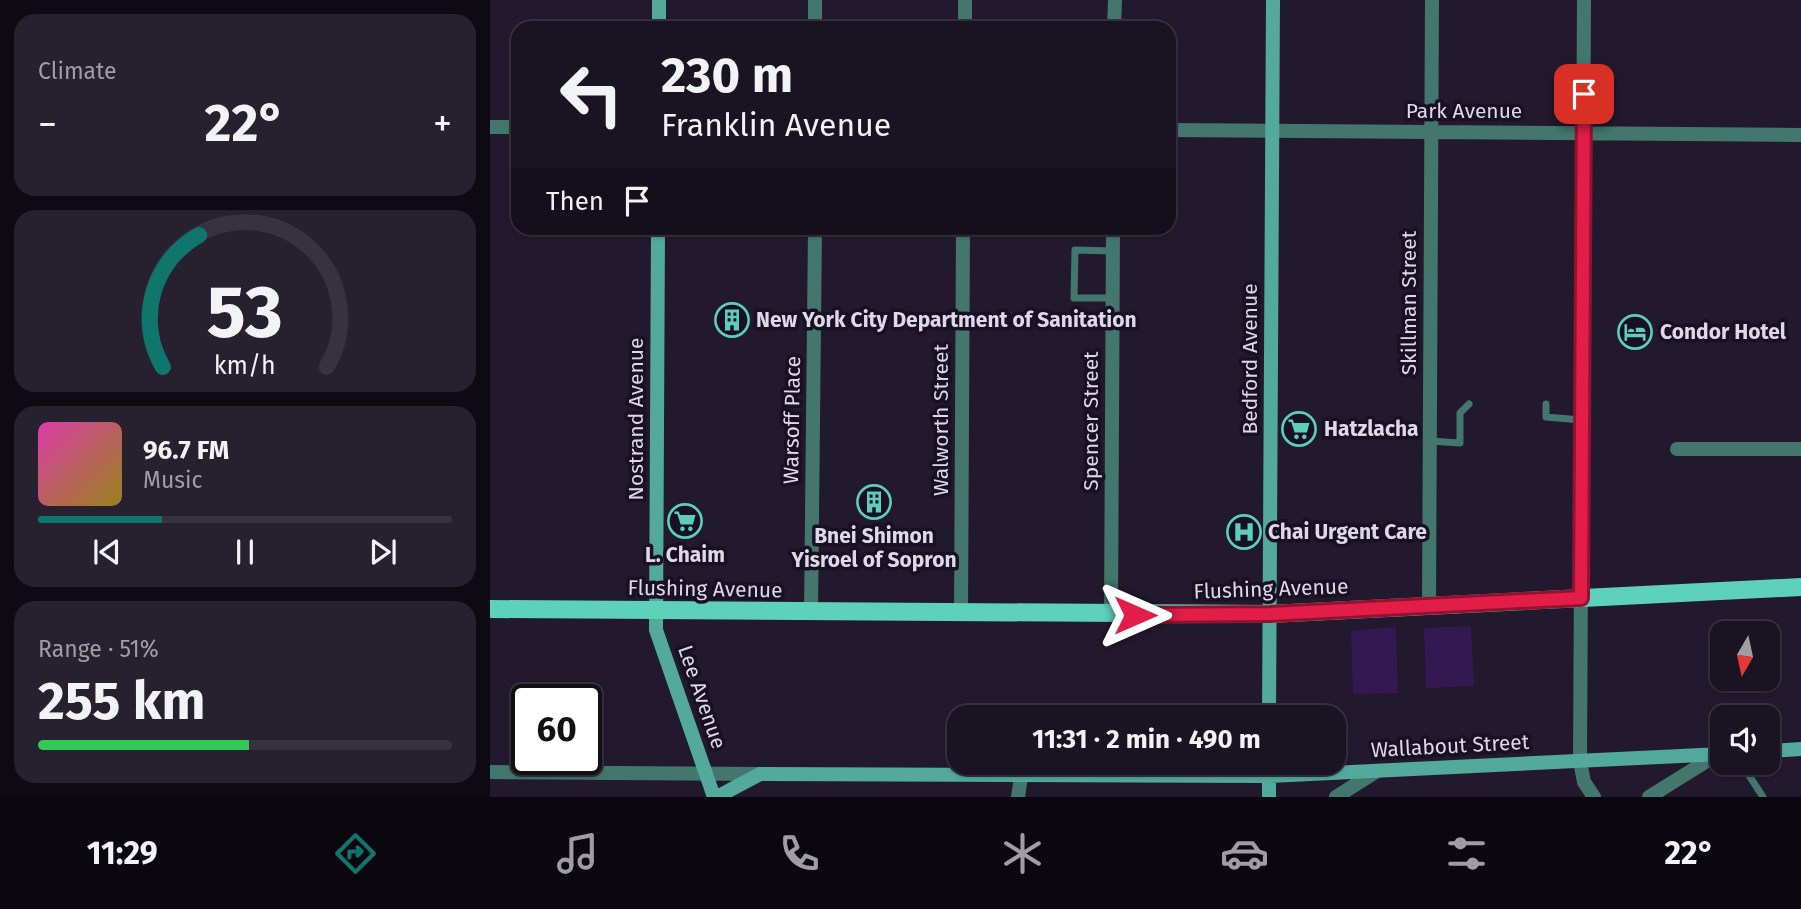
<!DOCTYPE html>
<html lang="en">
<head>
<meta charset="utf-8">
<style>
	:root { --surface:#1a1322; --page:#27202f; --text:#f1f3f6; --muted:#9f9ea5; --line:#383240; --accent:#0f766e }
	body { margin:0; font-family:"Fira Sans",sans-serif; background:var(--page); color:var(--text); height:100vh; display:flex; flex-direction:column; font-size:26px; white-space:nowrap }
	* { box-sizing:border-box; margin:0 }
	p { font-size:23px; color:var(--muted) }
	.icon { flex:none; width:38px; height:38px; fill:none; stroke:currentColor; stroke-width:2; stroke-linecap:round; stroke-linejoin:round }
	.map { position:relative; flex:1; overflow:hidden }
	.panel { display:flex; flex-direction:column; gap:14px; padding:14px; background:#0e0a13; width:490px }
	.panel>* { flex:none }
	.guide { position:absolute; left:21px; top:21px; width:665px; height:214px; border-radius:21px; box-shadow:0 2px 5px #0004,0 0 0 2px var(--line); background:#1a1322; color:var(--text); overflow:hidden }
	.needle { width:46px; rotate:189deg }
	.controls { position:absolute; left:1220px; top:621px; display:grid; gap:14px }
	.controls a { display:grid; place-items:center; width:70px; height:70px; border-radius:14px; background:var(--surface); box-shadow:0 2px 5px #0004,0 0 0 2px var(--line); font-size:35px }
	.speed { position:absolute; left:21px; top:684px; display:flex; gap:14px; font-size:35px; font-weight:700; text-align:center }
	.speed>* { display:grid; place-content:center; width:91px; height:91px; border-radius:50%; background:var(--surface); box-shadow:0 2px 5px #0004,0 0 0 2px var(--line); line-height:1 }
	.speed .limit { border:4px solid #111; border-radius:10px; background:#fff; color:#111 }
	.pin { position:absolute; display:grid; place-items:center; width:60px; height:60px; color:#fff; margin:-30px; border-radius:14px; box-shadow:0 4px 10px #0006 }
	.me { position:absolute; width:77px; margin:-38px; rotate:90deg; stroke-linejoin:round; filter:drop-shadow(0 0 5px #0008) }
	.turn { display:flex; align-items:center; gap:24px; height:147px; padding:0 35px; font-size:32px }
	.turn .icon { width:91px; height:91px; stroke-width:2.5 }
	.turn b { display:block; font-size:49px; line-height:60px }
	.then { display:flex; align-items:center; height:66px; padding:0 35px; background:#0003; gap:14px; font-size:26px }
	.big { font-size:52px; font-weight:700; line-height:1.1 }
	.panel .widget { flex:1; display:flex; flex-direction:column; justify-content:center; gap:10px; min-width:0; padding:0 24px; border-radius:21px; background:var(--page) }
	.panel .dial { align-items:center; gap:0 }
	.dial svg { height:182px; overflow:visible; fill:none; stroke:var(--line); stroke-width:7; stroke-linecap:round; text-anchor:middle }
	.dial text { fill:var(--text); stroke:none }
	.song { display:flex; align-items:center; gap:21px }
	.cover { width:84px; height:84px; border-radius:10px; background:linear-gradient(135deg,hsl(320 70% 55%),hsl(50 70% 35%)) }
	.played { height:7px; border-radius:4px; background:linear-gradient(90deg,var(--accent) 30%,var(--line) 30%) }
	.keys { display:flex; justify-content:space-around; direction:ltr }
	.heat { display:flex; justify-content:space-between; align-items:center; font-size:38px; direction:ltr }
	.charge { height:10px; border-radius:5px; background:linear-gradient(90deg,#34c759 51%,var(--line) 0) }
	.trip { position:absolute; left:457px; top:705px; width:399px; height:70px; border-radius:21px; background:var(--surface); box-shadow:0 2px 5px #0004,0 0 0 2px var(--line); font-weight:700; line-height:70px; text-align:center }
	.dock { display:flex; height:112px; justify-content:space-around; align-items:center; background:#0a080e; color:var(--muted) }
	.dock .icon { width:49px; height:49px }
	.dock .active { color:var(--accent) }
	.dock b { font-size:32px; color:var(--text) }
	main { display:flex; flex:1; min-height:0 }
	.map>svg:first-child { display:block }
	.green { fill:#341851 }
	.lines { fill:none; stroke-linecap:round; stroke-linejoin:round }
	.service { stroke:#43776d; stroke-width:7 }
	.minor { stroke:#43776d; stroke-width:14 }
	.secondary { stroke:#53aa9a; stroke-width:14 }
	.primary { stroke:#5ed1bd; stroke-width:18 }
	.route-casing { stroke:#92132f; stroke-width:18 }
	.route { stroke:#e11d48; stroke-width:12 }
	.labels { text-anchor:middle; stroke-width:7; stroke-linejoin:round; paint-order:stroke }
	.street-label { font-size:21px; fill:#ded9e7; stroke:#191024 }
	.poi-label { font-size:21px; font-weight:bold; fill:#ded9e7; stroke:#191024; text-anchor:start }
</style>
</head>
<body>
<main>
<section class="panel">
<div class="widget"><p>Climate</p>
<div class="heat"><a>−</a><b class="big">22°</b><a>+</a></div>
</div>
<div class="widget dial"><svg viewBox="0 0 100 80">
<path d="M14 69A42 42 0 1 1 86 69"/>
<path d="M14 69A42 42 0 0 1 30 11" stroke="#0f766e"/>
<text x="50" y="56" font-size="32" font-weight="700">53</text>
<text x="50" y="72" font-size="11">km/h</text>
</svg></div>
<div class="widget">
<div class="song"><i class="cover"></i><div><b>96.7 FM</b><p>Music</p></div></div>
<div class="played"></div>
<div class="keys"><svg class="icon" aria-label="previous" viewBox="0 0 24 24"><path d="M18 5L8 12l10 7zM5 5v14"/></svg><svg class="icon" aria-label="pause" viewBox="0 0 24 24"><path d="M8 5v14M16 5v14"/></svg><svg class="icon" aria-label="next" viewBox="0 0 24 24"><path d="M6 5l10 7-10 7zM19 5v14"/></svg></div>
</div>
<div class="widget"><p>Range · 51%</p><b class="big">255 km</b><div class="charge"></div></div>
</section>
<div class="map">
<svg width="1311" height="797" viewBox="0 0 1311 797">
	<rect width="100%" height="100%" fill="#22192e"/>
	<!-- green -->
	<path class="green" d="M981,626L984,686L936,688L934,628Z
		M906,627L908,693L863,694L861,631Z"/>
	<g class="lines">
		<!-- service -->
		<path class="service" d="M622,298H584L585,250L622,251
			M1056,404V417L1091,420
			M940,441L970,443V413L979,404
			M1251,763L1273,797"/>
		<!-- minor -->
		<path class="minor" d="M1094,0L1090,761L1094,782L1104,797
			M325,28V0
			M475,28V0
			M624,28L625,0
			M0,127H28
			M679,130L1311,135
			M1187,449H1311
			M939,605L942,0
			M321,613L325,228
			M471,614L473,228
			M621,615L623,228
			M0,772L270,774
			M528,797L531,777
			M846,797L887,771
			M1159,797L1228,754"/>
		<!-- secondary -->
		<path class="secondary" d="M169,28V0
			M168,228L166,630L224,797
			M779,718L783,0
			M1278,751L1311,749
			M779,763V797
			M227,797L270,774L779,776L1232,754"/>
		<!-- primary -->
		<path class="primary" d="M0,609L780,614L1311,587"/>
	</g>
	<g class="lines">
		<!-- route casing -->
		<g class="route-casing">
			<path id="route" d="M645,615L780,614L1091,598L1094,94"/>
		</g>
		<!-- route -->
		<use href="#route" class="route"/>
	</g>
	<!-- icons -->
	<defs>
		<g id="building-ring" transform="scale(1.75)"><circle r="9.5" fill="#191024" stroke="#5cceba" stroke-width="1.5"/><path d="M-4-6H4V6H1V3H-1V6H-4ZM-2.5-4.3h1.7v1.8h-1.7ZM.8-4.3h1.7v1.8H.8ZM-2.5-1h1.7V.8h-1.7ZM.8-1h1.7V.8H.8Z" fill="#5cceba"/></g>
		<g id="hotel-ring" transform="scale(1.75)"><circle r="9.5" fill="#191024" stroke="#5cceba" stroke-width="1.5"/><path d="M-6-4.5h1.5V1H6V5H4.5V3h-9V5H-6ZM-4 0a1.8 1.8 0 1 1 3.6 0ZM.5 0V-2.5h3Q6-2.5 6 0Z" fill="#5cceba"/></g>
		<g id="supermarket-ring" transform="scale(1.75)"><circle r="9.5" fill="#191024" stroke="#5cceba" stroke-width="1.5"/><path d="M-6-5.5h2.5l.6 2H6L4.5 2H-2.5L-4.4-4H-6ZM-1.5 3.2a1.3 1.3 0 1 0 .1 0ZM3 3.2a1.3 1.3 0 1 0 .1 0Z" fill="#5cceba"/></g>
		<g id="hospital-ring" transform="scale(1.75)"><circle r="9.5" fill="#191024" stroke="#5cceba" stroke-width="1.5"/><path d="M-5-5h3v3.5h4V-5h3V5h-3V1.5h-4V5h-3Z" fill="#5cceba"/></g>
	</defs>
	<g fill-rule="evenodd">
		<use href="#building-ring" x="242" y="320"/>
		<use href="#hotel-ring" x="1145" y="332"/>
		<use href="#supermarket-ring" x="809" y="429"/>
		<use href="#building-ring" x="384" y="502"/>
		<use href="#supermarket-ring" x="195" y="521"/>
		<use href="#hospital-ring" x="754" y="532"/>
	</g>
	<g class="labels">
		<!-- street labels -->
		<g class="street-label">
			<text x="974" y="118">Park Avenue</text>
			<text transform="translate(919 303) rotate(-90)" y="7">Skillman Street</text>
			<text transform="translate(760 359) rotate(-90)" y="7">Bedford Avenue</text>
			<text transform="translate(146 419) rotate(-90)" y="7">Nostrand Avenue</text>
			<text transform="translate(302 420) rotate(-89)" y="7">Warsoff Place</text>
			<text transform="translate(451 420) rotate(-90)" y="7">Walworth Street</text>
			<text transform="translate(601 421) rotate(-90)" y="7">Spencer Street</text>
			<text transform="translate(215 589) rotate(1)" y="7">Flushing Avenue</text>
			<text transform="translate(781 589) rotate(-2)" y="7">Flushing Avenue</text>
			<text transform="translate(212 697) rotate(71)" y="7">Lee Avenue</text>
			<text transform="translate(960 746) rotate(-3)" y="7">Wallabout Street</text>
		</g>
		<!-- poi labels -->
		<g class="poi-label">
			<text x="266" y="327">New York City Department of Sanitation</text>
			<text x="1170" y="339">Condor Hotel</text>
			<text x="834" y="436">Hatzlacha</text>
			<text x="778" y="539">Chai Urgent Care</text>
			<text x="384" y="543" text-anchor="middle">Bnei Shimon<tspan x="384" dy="24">Yisroel of Sopron</tspan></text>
			<text x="195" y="562" text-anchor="middle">L. Chaim</text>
		</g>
	</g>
</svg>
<div class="controls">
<a><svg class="needle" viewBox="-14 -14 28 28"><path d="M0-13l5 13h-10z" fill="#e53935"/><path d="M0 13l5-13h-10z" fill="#9f9ea5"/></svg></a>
<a><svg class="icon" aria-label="sound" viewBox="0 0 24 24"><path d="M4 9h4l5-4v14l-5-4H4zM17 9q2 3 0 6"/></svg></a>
</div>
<div class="speed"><div class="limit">60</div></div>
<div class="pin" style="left:1094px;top:94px;background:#d93025"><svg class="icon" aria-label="arrive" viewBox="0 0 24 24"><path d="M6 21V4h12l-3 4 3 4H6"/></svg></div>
<svg class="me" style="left:645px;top:615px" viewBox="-20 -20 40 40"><path d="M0-17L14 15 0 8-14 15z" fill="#e11d48" stroke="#fff" stroke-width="4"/></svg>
<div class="trip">11:31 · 2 min · 490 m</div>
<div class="guide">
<div class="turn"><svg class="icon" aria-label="left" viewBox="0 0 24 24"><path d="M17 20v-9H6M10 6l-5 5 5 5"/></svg><div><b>230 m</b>Franklin Avenue</div></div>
<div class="then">Then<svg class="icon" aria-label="arrive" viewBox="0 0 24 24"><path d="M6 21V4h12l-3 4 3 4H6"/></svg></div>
</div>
</div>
</main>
<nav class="dock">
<b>11:29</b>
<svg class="icon active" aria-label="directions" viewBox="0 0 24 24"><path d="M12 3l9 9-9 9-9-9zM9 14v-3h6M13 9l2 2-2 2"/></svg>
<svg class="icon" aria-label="music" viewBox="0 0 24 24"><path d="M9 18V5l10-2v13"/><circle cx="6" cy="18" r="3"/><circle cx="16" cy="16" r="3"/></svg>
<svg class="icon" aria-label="phone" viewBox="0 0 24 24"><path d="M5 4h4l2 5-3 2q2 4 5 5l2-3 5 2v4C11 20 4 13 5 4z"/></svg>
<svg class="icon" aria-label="climate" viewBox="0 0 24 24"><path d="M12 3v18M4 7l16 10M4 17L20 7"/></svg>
<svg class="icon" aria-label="car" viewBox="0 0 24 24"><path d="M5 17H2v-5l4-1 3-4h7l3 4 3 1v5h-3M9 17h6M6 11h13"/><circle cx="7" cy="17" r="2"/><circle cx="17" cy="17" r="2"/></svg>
<svg class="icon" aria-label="filters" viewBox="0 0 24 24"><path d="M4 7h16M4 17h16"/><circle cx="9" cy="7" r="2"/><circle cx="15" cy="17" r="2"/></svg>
<b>22°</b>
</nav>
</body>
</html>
